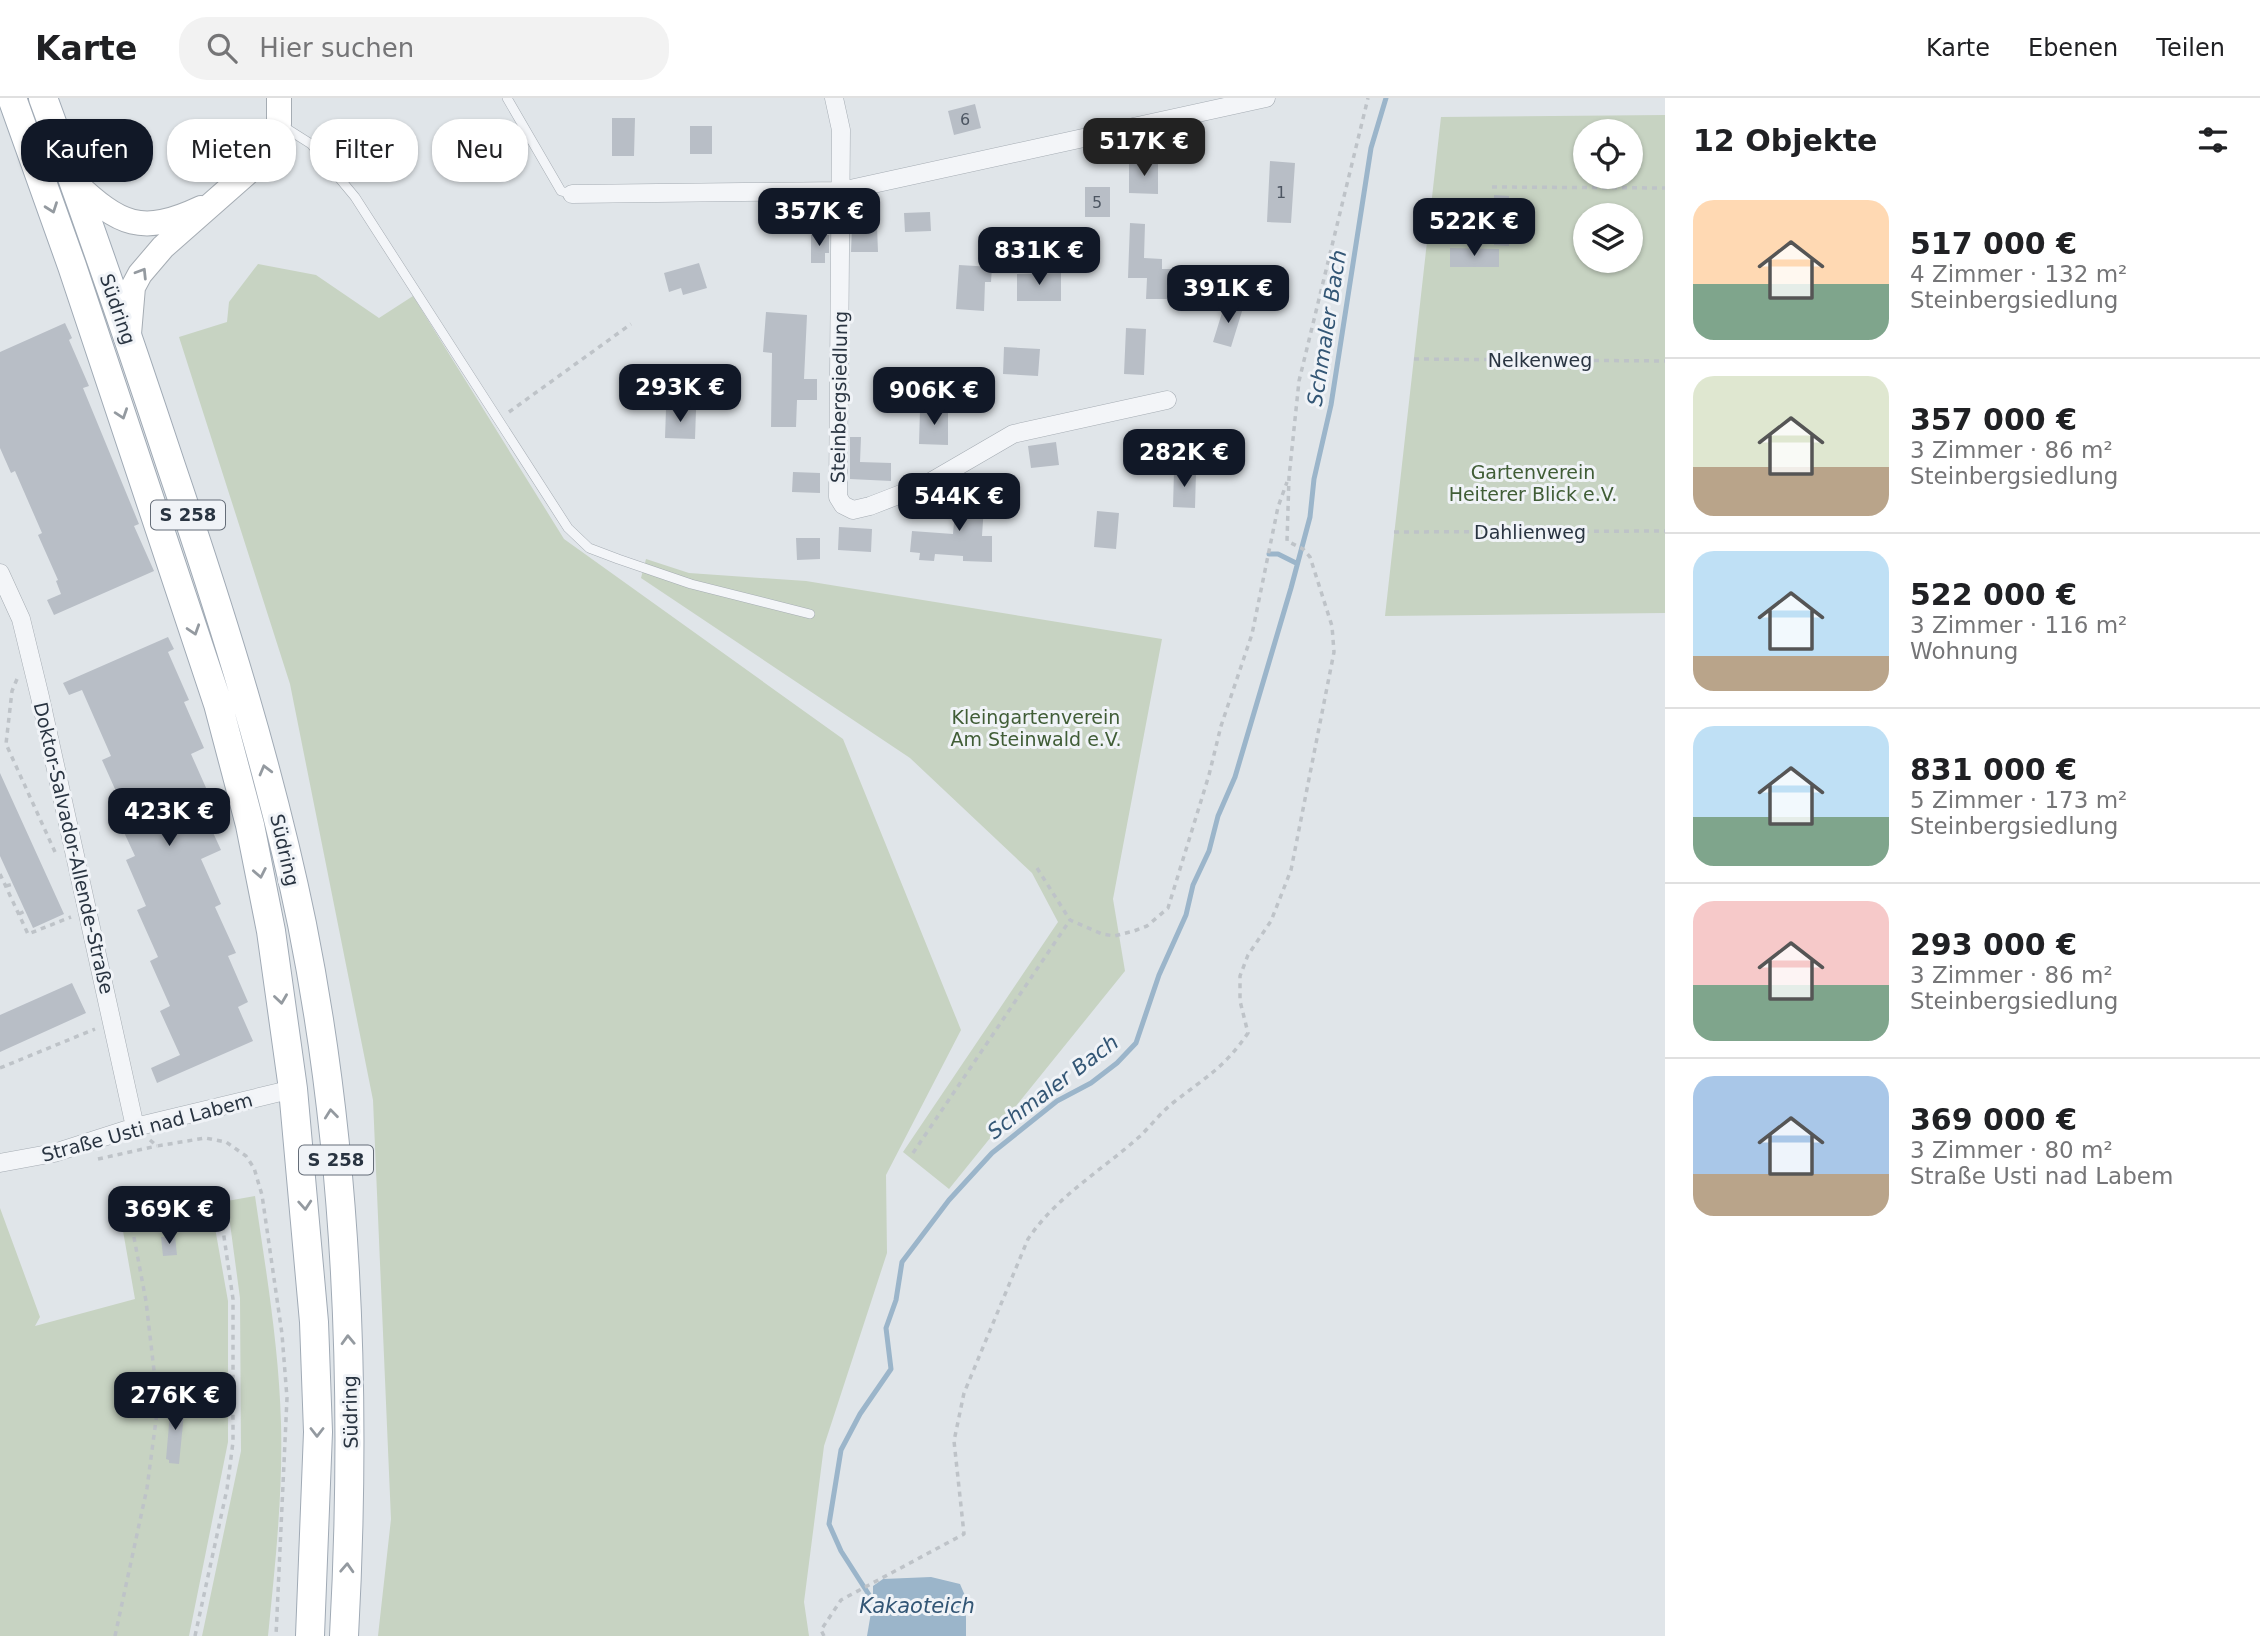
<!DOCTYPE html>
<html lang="de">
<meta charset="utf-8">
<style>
:root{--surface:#fff;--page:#f2f2f2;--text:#202124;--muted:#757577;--line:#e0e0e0;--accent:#111827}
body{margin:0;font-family:"DejaVu Sans",sans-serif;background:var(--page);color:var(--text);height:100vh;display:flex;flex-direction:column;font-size:26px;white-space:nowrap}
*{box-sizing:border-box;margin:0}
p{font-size:23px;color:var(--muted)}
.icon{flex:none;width:38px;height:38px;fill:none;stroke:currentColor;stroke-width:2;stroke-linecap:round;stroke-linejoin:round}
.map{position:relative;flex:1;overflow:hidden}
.details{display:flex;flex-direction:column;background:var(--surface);width:595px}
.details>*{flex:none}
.guide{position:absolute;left:21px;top:21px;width:665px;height:63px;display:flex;gap:14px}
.buttons{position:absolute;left:1573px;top:21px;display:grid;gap:14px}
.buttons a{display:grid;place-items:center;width:70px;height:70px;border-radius:50%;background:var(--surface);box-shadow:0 2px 5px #0004;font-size:35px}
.price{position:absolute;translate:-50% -60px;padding:0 16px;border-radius:14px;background:var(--accent);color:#fff;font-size:23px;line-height:46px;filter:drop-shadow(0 2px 4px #0008)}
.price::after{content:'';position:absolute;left:50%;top:42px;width:21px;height:16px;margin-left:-10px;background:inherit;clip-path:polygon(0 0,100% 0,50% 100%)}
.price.current{background:#222;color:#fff}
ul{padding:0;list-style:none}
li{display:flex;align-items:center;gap:21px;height:175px;padding:0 28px}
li+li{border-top:2px solid var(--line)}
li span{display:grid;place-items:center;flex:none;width:196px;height:140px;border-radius:21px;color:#555}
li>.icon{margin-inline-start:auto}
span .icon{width:84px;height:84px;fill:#fffc;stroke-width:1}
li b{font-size:30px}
h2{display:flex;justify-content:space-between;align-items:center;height:84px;padding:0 28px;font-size:30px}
.tag{padding:0 24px;border-radius:28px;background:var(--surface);box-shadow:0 2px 5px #0004;font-size:24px;line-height:63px}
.tag.current{background:var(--accent);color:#fff}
header{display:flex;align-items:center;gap:42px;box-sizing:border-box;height:98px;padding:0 35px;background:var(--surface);border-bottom:2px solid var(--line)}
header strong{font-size:33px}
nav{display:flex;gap:38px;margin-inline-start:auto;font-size:24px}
.search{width:490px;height:63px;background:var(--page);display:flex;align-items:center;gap:18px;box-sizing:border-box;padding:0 24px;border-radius:28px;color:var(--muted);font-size:26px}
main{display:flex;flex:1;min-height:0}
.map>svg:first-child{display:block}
.green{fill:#c7d3c2;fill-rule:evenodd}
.water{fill:#9bb5ca}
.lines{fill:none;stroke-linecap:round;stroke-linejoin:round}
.stream{stroke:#9bb5ca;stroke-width:5}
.building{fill:#b8bec6}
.service-casing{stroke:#a5acb3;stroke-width:10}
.minor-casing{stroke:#a5acb3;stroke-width:19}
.secondary-casing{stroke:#a5acb3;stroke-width:26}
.primary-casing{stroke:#a0aab5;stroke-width:30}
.path{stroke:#bec3c8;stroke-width:3.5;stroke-dasharray:5 5;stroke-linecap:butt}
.service{stroke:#f3f5f8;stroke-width:9}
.minor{stroke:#f3f5f8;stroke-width:18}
.secondary{stroke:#fff;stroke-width:24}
.primary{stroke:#fff;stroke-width:28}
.oneway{stroke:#949aa0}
.labels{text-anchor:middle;stroke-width:6;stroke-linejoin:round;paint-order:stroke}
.number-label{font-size:16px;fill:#4d5662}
.shield{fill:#f0f3f7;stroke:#656d78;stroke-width:2}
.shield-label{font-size:18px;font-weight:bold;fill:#293441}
.street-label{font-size:19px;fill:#293441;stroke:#f0f3f7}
.park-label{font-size:19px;fill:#405d36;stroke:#f0f3f7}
.water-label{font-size:21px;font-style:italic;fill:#335675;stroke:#f0f3f7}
</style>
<header>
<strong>Karte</strong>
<div class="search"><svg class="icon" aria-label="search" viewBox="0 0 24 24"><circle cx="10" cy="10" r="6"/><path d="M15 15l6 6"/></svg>Hier suchen</div>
<nav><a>Karte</a><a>Ebenen</a><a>Teilen</a></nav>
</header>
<main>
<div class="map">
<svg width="1665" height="1538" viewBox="0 0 1665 1538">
<rect width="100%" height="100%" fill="#e0e5e9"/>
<!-- green -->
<path class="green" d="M1665 17V515L1385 518 1441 19ZM1586 33H1631V79H1586ZM1586 117H1631V163H1586Z
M258 166 316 177 379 220 413 198 564 441 843 641 961 932 886 1077 887 1155 824 1348 804 1504 809 1538H378L391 1421 373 1002 290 586 179 239 227 224 229 204Z
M646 461 689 475 806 483 1162 541 1113 801 1125 873 949 1091 903 1054 1058 824 1032 775 910 660 641 480Z
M255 1098C266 1173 279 1249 281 1325 283 1396 275 1468 268 1538H202L241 1353 240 1200 227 1103Z
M0 1110 40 1219 35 1228 135 1201 123 1133 212 1113 228 1203V1344L189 1538H0Z"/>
<!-- water -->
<path class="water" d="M931 1479 960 1486 966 1500V1538H867L873 1503V1488L883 1481Z"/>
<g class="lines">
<!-- stream -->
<path class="stream" d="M1269 456H1278L1296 465
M873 1503 841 1453 829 1426 841 1352 860 1316 891 1271 886 1230 896 1202 902 1164 949 1102 992 1055 1057 1003 1091 985 1117 965 1136 945 1159 877 1186 817 1193 787 1209 753 1218 718 1235 679 1291 490 1310 419 1314 381 1331 307 1371 50 1386 0"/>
</g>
<!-- building -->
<path class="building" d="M975 6 981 30 954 37 948 13Z
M612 20H635L634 58H612Z
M690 28H712V56H690Z
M1270 63 1295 65 1291 125 1267 124Z
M1129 65H1158V96L1129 95Z
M1085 89H1110V119H1085Z
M1494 97 1509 98V148L1494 147Z
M930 114 931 133 905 134 904 115Z
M1130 125 1145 126 1144 160 1162 161V171H1172V187H1167V201H1146L1147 180H1128Z
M877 128 878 154H851L852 129Z
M811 137H829V155H825V165H811Z
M1450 150 1499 151V169H1450Z
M699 165 707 190 683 197 681 190 669 194 664 175Z
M959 167 992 169 991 184H985L984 213 956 211Z
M1061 175V203H1017V176Z
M1225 205 1243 210 1231 249 1213 244Z
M766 214 807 217 804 281H817V302H797L796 329H771L772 255 763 254Z
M65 225 72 240 69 242 89 288 83 290 139 426 134 428 154 473 54 517 47 502 61 496 56 483 58 482 38 437 42 435 15 373 11 375 0 350V254Z
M1126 230 1146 231 1144 277 1124 276Z
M1004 249 1040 251 1038 278 1003 276Z
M666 311 696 312 695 341 665 340Z
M920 311 948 312V347L919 346Z
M850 339H861L860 364 891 365V383L850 381Z
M1056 344 1059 367 1031 370 1028 348Z
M1174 373 1196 374 1195 410 1173 409Z
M793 374 820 375V395L792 394Z
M957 390 985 393 982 438H992V464L963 463V458L935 456 934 463 919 462 920 455 910 454 912 433 953 436Z
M1097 413 1119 415 1116 451 1094 449Z
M839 429 872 431 871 454 838 452Z
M796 440H820V461L797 462Z
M168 539 174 551 168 554 189 602 184 604 204 650 191 656 211 701 200 706 221 752 201 761 221 806 215 809 236 855 228 858 248 904 238 909 253 943 157 985 151 970 180 957 160 913 170 908 150 863 158 859 137 812 146 808 126 762 135 758 114 713 123 709 102 662 111 658 82 592 69 597 63 585Z
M0 675 64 816 33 830 0 758Z
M72 885 86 915 0 954V917Z
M175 1138 177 1157 163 1158 161 1139Z
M171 1304 185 1305 179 1366 169 1365V1362L166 1361Z"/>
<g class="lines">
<defs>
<path id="service" d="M507 0 561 93 572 96
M281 27 311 46 355 99 568 430 589 450 618 461 691 486 810 516"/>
<path id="minor" d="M834 0 841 32 838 399 843 407 853 412 870 408 927 386 1013 336 1167 302
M572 96 841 93 1266 0
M0 475 21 521 40 599 135 1029
M0 1065 54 1055 135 1029 293 991"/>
<path id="secondary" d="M74 84C120 127 141 138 201 110
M129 236 133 189 140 176 163 149 247 75 264 54 279 26V0"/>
<path id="primary" d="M12 0 72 168 218 606 250 727 271 833 293 991 314 1224 318 1334 310 1538
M43 0C88 122 130 244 171 368 222 518 270 670 302 826 349 1060 357 1300 344 1538"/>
</defs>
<!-- service casing -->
<use href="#service" class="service-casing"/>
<!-- minor casing -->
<use href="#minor" class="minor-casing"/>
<!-- secondary casing -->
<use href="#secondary" class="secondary-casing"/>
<!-- primary casing -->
<use href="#primary" class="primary-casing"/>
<!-- path -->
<path class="path" d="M1492 89 1665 90
M1414 261 1665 263
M509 314 631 226
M1394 434 1665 433
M17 581 12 593 6 646 55 754
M1037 770 1070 822 1102 836 1114 838 1134 833 1147 828 1168 810 1209 677 1221 628 1252 536 1278 409 1287 384
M0 776 28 836 71 819
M6 788 13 786
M19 816 25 813
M0 970 95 931
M150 1042 157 1048 205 1040 226 1044 246 1058 254 1070 262 1097 282 1236 287 1300 276 1538
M913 1055 1070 822
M98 1061 157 1048
M115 1538 147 1390 158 1307 146 1203 129 1113
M195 1538 227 1391 233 1344V1201L219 1104 199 1099
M824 1538 821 1532 841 1502 964 1436 954 1343 964 1295 1028 1141C1057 1098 1101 1073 1139 1039 1151 1028 1161 1014 1174 1004 1206 979 1224 970 1248 935L1240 903V878L1248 857 1271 823 1291 772 1334 554 1332 528 1310 459 1303 451 1287 443 1289 379 1299 283 1368 0"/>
<!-- service -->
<use href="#service" class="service"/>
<!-- minor -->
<use href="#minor" class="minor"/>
<!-- secondary -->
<use href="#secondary" class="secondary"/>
<!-- primary -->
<use href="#primary" class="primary"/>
</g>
<!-- one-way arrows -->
<defs><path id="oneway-chevron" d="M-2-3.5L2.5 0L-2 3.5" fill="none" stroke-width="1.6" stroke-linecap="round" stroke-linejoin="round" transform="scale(1.75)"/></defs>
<g class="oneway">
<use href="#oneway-chevron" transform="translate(52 110) rotate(70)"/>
<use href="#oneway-chevron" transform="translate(142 175) rotate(-58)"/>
<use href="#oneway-chevron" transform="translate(122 316) rotate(71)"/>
<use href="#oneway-chevron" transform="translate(194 532) rotate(72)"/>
<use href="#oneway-chevron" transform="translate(265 672) rotate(-105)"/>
<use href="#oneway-chevron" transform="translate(260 775) rotate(79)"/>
<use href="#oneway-chevron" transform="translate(281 901) rotate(82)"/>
<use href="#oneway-chevron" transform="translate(331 1016) rotate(-96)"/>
<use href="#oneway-chevron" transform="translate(305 1107) rotate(86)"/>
<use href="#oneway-chevron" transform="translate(348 1242) rotate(-92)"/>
<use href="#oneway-chevron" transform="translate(317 1334) rotate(90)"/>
<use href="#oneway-chevron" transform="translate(347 1470) rotate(-87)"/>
</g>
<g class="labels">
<!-- number labels -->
<g class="number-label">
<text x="965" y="27">6</text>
<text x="1281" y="100">1</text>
<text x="1097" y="110">5</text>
</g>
<!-- shield labels -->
<g class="shield">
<rect x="151" y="402.5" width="74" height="29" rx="5"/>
<rect x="299" y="1047.5" width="74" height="29" rx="5"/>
</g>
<g class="shield-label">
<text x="188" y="423">S 258</text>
<text x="336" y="1068">S 258</text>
</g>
<!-- street labels -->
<g class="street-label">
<text transform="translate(118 211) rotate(71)" y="7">Südring</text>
<text x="1540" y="269">Nelkenweg</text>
<text transform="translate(839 299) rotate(-89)" y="7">Steinbergsiedlung</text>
<text x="1530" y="441">Dahlienweg</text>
<text transform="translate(74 750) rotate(77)" y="7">Doktor-Salvador-Allende-Straße</text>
<text transform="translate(285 752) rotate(77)" y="7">Südring</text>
<text transform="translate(147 1029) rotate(-15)" y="7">Straße Usti nad Labem</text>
<text transform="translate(350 1314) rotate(-91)" y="7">Südring</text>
</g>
<!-- park labels -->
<g class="park-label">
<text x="1533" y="381">Gartenverein<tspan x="1533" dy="22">Heiterer Blick e.V.</tspan></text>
<text x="1036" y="626">Kleingartenverein<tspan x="1036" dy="22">Am Steinwald e.V.</tspan></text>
</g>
<!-- water labels -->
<g class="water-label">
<text transform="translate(1327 230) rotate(-81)" y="7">Schmaler Bach</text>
<text transform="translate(1053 989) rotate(-37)" y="7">Schmaler Bach</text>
<text x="917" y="1515">Kakaoteich</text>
</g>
</g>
</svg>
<div class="buttons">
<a><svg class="icon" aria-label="locate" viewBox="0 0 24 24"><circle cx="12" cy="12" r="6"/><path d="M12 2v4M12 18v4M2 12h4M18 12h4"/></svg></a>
<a><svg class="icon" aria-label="layers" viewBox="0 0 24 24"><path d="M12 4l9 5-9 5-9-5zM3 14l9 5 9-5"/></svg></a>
</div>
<b class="price current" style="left:1144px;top:80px">517K €</b>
<b class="price" style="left:819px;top:150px">357K €</b>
<b class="price" style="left:1474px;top:160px">522K €</b>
<b class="price" style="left:1039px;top:189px">831K €</b>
<b class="price" style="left:1228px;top:227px">391K €</b>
<b class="price" style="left:680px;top:326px">293K €</b>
<b class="price" style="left:934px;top:329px">906K €</b>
<b class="price" style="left:1184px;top:391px">282K €</b>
<b class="price" style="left:959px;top:435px">544K €</b>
<b class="price" style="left:169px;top:750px">423K €</b>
<b class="price" style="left:169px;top:1148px">369K €</b>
<b class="price" style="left:175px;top:1334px">276K €</b>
<div class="guide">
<a class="tag current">Kaufen</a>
<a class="tag">Mieten</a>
<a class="tag">Filter</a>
<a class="tag">Neu</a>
</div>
</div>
<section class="details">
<h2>12 Objekte<svg class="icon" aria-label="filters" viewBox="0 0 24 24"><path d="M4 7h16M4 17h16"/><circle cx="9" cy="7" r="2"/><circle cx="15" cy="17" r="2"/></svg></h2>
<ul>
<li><span style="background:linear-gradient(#ffd9b3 60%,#7fa58c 0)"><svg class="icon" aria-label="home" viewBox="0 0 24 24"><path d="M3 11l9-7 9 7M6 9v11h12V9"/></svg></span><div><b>517 000 €</b><p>4 Zimmer · 132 m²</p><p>Steinbergsiedlung</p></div></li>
<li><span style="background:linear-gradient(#dfe7d0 65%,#b9a48a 0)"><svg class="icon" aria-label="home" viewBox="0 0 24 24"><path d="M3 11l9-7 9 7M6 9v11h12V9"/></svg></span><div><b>357 000 €</b><p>3 Zimmer · 86 m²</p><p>Steinbergsiedlung</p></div></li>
<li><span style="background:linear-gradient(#bfe0f5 75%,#b9a48a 0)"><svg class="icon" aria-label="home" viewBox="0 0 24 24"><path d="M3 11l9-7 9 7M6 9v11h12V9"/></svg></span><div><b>522 000 €</b><p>3 Zimmer · 116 m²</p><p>Wohnung</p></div></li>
<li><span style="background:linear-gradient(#bfe0f5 65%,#7fa58c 0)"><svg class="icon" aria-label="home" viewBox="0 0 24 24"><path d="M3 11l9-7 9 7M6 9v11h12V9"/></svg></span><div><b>831 000 €</b><p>5 Zimmer · 173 m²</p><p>Steinbergsiedlung</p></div></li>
<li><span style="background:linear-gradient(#f6c9c9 60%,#7fa58c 0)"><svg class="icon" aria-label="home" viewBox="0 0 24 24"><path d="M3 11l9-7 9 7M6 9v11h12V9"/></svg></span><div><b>293 000 €</b><p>3 Zimmer · 86 m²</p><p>Steinbergsiedlung</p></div></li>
<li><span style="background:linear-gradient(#a9c7e8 70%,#b9a48a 0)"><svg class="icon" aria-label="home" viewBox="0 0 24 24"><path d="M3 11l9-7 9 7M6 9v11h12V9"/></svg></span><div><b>369 000 €</b><p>3 Zimmer · 80 m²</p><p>Straße Usti nad Labem</p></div></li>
</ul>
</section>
</main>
